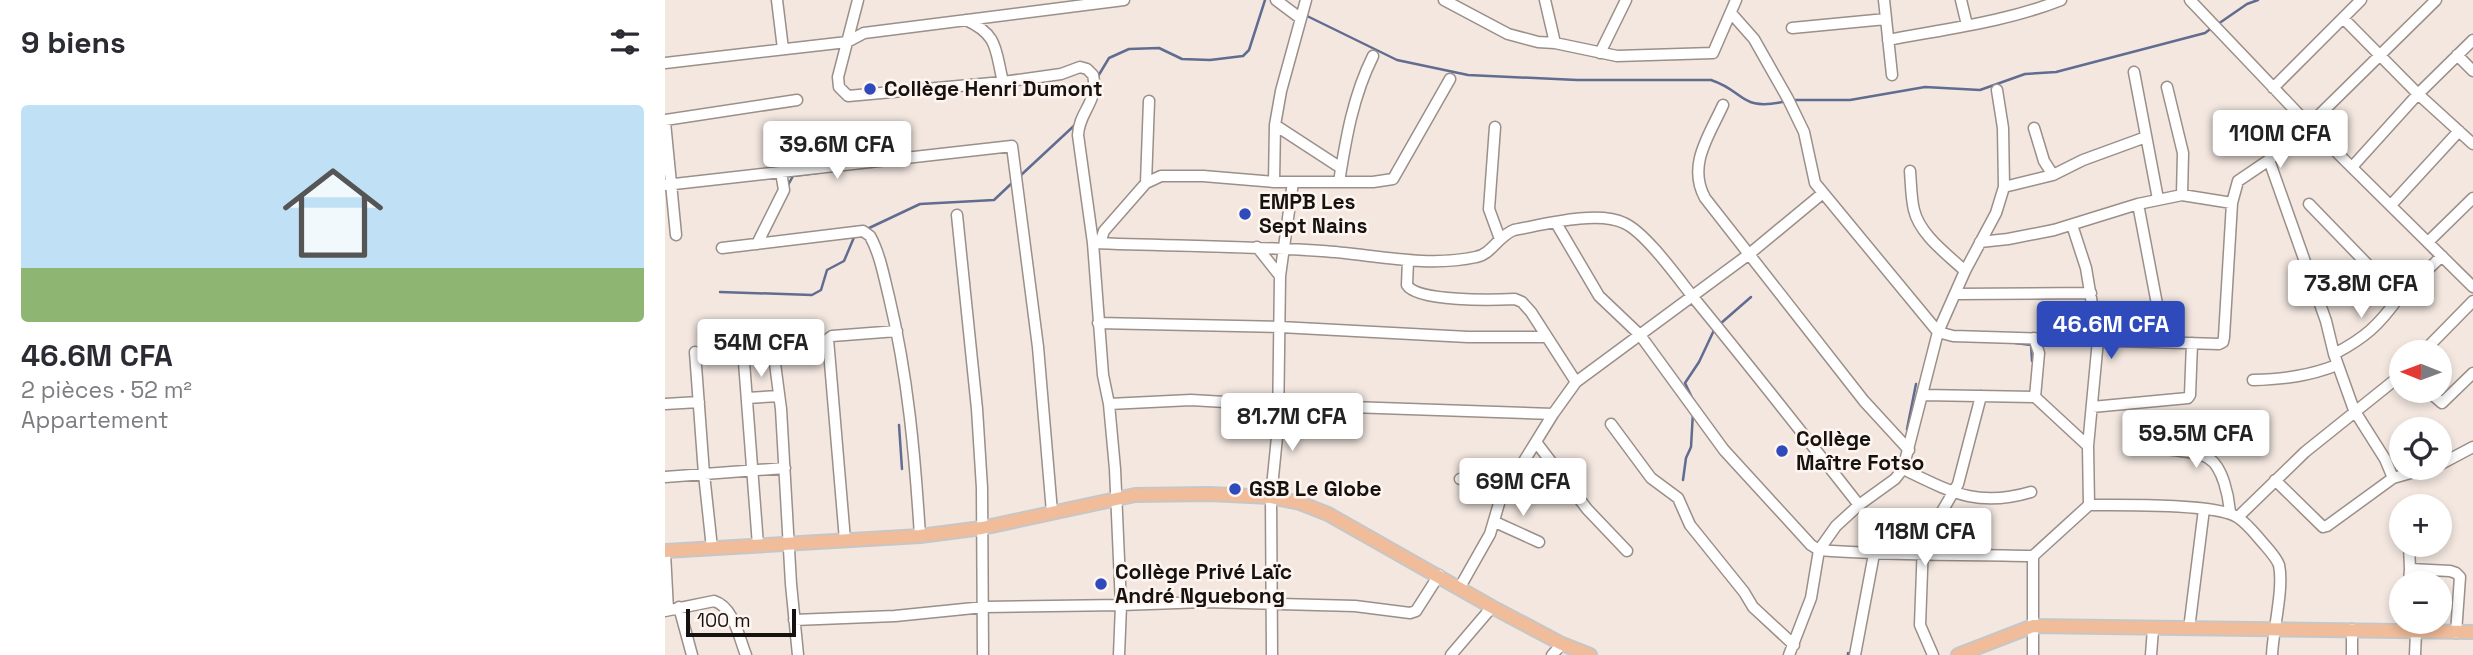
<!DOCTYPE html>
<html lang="fr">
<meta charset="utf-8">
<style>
:root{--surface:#fff;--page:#f7f7f7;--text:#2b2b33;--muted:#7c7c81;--accent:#2e4abb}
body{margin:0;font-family:"Space Grotesk",sans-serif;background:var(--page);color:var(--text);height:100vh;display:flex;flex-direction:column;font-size:26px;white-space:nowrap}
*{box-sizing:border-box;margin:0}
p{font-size:23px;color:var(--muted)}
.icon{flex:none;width:38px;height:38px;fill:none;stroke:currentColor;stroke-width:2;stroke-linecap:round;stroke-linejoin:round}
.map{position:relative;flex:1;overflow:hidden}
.sheet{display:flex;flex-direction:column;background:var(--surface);width:665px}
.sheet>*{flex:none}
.needle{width:46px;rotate:271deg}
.controls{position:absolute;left:1724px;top:340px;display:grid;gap:14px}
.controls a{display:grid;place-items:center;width:63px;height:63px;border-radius:50%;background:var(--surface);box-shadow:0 4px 10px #0003;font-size:35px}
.scale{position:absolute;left:21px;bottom:18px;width:110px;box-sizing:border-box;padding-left:7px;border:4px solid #161210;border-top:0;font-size:19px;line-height:24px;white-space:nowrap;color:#161210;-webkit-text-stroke:5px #fff5f0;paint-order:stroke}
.price{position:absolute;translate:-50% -60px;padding:0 16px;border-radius:7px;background:#fff;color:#222;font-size:23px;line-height:46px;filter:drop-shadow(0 2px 4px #0008)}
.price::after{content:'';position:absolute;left:50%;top:42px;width:21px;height:16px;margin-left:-10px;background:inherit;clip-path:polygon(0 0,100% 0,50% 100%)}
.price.current{background:var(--accent);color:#fff}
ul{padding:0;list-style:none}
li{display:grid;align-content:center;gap:14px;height:371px;padding:0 21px}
li span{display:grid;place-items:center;height:217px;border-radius:7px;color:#555}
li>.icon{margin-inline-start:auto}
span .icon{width:126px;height:126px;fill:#fffc;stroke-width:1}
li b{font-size:30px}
h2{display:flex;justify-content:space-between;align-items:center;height:84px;padding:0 21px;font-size:30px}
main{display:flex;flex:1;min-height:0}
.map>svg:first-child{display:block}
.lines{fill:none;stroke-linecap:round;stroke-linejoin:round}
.stream{stroke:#606c90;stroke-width:2.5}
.minor-casing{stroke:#9a8f89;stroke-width:13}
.major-casing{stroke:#c7c6c6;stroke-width:16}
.minor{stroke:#fff;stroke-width:10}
.major{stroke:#f1bc9a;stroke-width:12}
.poi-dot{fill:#2e4abb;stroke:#fff5f0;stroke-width:2.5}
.labels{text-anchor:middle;stroke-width:5;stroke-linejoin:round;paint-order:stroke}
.poi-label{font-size:21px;font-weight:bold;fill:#161210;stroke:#fff5f0;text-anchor:start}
</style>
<main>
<section class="sheet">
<h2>9 biens<svg class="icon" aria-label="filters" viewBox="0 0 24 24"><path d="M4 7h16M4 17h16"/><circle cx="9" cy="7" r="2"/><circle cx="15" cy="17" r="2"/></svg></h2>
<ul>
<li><span style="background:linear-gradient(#bfe0f5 75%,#8fb573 0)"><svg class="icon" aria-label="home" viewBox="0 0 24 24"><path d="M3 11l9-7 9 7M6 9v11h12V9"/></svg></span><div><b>46.6M CFA</b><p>2 pièces · 52 m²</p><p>Appartement</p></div></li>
</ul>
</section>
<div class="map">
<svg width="1808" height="655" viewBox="0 0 1808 655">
<rect width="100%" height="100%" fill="#f3e7e0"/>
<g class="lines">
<!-- stream -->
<path class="stream" d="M640 15 732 60 803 75 912 80H1046C1082 92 1074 112 1122 101
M1553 24 1582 4 1593 0
M432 78 444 58 464 49 494 48 517 59 545 60 578 56 584 50 600 0
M1128 100H1185L1260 87 1315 90 1360 74 1391 72 1540 33 1548 27
M355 176 412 123
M122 187 128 176 152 173
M202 229 255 204 329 200 347 183
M1746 232 1771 258
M55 292 147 295 156 290 162 270 179 261 190 235
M1055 324 1086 297
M1350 343 1366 345 1367 361
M1029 402 1020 383 1034 362 1050 328
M234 425 237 469
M1242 429 1251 384
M1018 480 1021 458 1026 447 1028 412
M1183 655V653"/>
<defs>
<path id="minor" d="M112 0 118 49
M193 0 173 77 174 87 183 96 338 82 396 74 415 67 422 69 428 75C434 102 414 111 413 135L428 243 438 375 444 404 450 469 456 605 454 655
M611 0 635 18
M779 0 843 34 873 42 890 43 952 56 1048 53 1071 0
M880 0 890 43
M1219 0 1227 75
M1296 0 1302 25
M1525 0 1644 125 1808 287
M1066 13 1089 39 1123 99 1139 132 1150 183 1273 332 1288 336 1554 344 1558 342 1559 337 1567 203 1573 181 1604 160 1644 125 1771 0
M1678 18 1753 94 1808 144
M301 20C334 35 330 50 338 82
M1127 28 1221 19
M1223 40C1280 29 1341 22 1396 0
M935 53 961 0
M1792 55 1808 71
M0 63 182 42 199 33 459 0
M1469 72 1493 199
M1502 87 1518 153 1517 195
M1608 88 1696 0
M1058 105C1044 136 1022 165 1040 198L1199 401 1244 450
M0 120 132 100
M0 122 11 235
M610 125 676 168
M830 127 824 209 835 239
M1369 128 1379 161 1388 175
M1604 160 1661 321 1669 354 1689 410 1720 459 1728 478
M1687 167 1753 94 1808 40
M1245 171C1246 183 1246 198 1249 210 1255 235 1282 254 1300 271
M609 182 610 125 616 91 641 0
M674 182C681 138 688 96 708 56
M481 183 484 101
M0 185 347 146 373 347 387 512
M1339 187 1388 175 1418 160 1481 137
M1473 204 1499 341
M1644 204 1734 297 1777 256
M1726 205 1794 131
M292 215 312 409 317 488 318 655
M891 223 934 296 975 335 1059 450 1146 545 1154 550C1225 556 1297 554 1368 556
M1407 225 1421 268 1433 340 1423 446 1424 505
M1315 242 1343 239 1389 230 1473 204 1517 195 1567 203
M1763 242 1808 198
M428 243C504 246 581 246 657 251 707 254 760 268 811 257 827 254 833 236 849 230 877 225 932 210 959 223 980 232 1013 278 1028 297 1084 365 1139 435 1194 505
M435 243 439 231 481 183 496 176H538L609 182H708L728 179 785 79
M92 244 119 190 116 172
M592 247 615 276
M57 248 198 231 205 236C215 254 219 277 224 297 243 376 250 456 255 536
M743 260 742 285C752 302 829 300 850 299L857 302 866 312 911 382
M1290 294 1426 293
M433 323 615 327 803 337H882
M1369 338 1374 353 1370 397
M30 352 39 474 47 548
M1758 352 1808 301
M1669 354C1700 338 1714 325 1734 297
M109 356 116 409 126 584 133 655
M79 362 93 545
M1588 380C1619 379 1644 376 1672 365
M1762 390 1777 403 1808 373
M1258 395 1370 397 1423 446
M82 398 114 396
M0 404 34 402
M444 404 526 400 613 405 642 402 685 407 888 414
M1427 407 1523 398 1525 395 1527 343
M946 424 986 478 1013 498 1025 525 1079 592 1088 607 1129 645
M871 442 922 509 962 551
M1483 447C1498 450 1530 450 1543 458 1558 466 1564 498 1565 513
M1774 465 1808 447
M1238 469C1286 492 1312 508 1366 492
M0 477 120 468
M795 479H848
M1610 480 1658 527 1662 526 1728 478 1767 467
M1573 517 1640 452 1736 375
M830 522 874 542
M180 540 163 339 167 336 232 331
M1744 545 1745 569 1785 571 1791 573 1795 577 1791 633
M0 553 3 610
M1744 583 1745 569
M795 587 825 534 835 500 888 414 911 382 1083 255 1158 193
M14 607 27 655
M0 611 49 601C69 607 74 638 81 655
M129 620 230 616 319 607 456 605 540 602 690 606 745 613 751 611 774 575
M1524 629 1539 509
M1687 629V655
M607 655 606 497 613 427 615 276 628 182
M786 655 827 607
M887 655 897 644
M1124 655 1146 598 1154 550 1171 526 1194 505 1230 479 1238 469 1273 332 1300 271 1331 213 1339 187 1338 128 1332 90
M1190 655 1209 554
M1268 655 1255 625 1258 544 1293 484 1316 396
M1368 655V556L1424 505C1453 505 1551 503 1572 517 1582 523 1590 534 1598 543 1604 550 1611 557 1614 565 1619 588 1608 630 1607 655
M1486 655 1488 629
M1750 655 1751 632"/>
<path id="major" d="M0 551 255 536 317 528 470 495 544 494 606 497 635 503 663 514 827 607 897 644 925 655
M1293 655 1368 626 1808 632"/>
</defs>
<!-- minor casing -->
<use href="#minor" class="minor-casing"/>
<!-- major casing -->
<use href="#major" class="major-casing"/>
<!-- minor -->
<use href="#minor" class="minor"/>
<!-- major -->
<use href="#major" class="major"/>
</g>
<!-- markers -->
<g class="poi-dot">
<circle cx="205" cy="89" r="7"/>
<circle cx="580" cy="214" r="7"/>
<circle cx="1117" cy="451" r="7"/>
<circle cx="570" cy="489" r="7"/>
<circle cx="436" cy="584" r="7"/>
</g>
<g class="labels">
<!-- poi labels -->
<g class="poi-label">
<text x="219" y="96">Collège Henri Dumont</text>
<text x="594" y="209">EMPB Les<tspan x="594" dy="24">Sept Nains</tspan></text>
<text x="1131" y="446">Collège<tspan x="1131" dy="24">Maître Fotso</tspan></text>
<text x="584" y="496">GSB Le Globe</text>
<text x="450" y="579">Collège Privé Laïc<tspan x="450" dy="24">André Nguebong</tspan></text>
</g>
</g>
</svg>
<div class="controls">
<a><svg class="needle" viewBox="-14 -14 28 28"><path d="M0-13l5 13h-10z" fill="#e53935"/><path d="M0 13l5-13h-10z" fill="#7c7c81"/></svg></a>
<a><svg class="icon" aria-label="locate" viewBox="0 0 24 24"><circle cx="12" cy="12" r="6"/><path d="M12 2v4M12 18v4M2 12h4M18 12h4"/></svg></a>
<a>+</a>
<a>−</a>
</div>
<div class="scale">100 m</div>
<b class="price" style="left:1615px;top:170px">110M CFA</b>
<b class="price" style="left:172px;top:181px">39.6M CFA</b>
<b class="price" style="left:1696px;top:320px">73.8M CFA</b>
<b class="price current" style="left:1446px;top:361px">46.6M CFA</b>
<b class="price" style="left:96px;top:379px">54M CFA</b>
<b class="price" style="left:627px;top:453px">81.7M CFA</b>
<b class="price" style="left:1531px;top:470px">59.5M CFA</b>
<b class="price" style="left:858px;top:518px">69M CFA</b>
<b class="price" style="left:1260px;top:568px">118M CFA</b>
</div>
</main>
